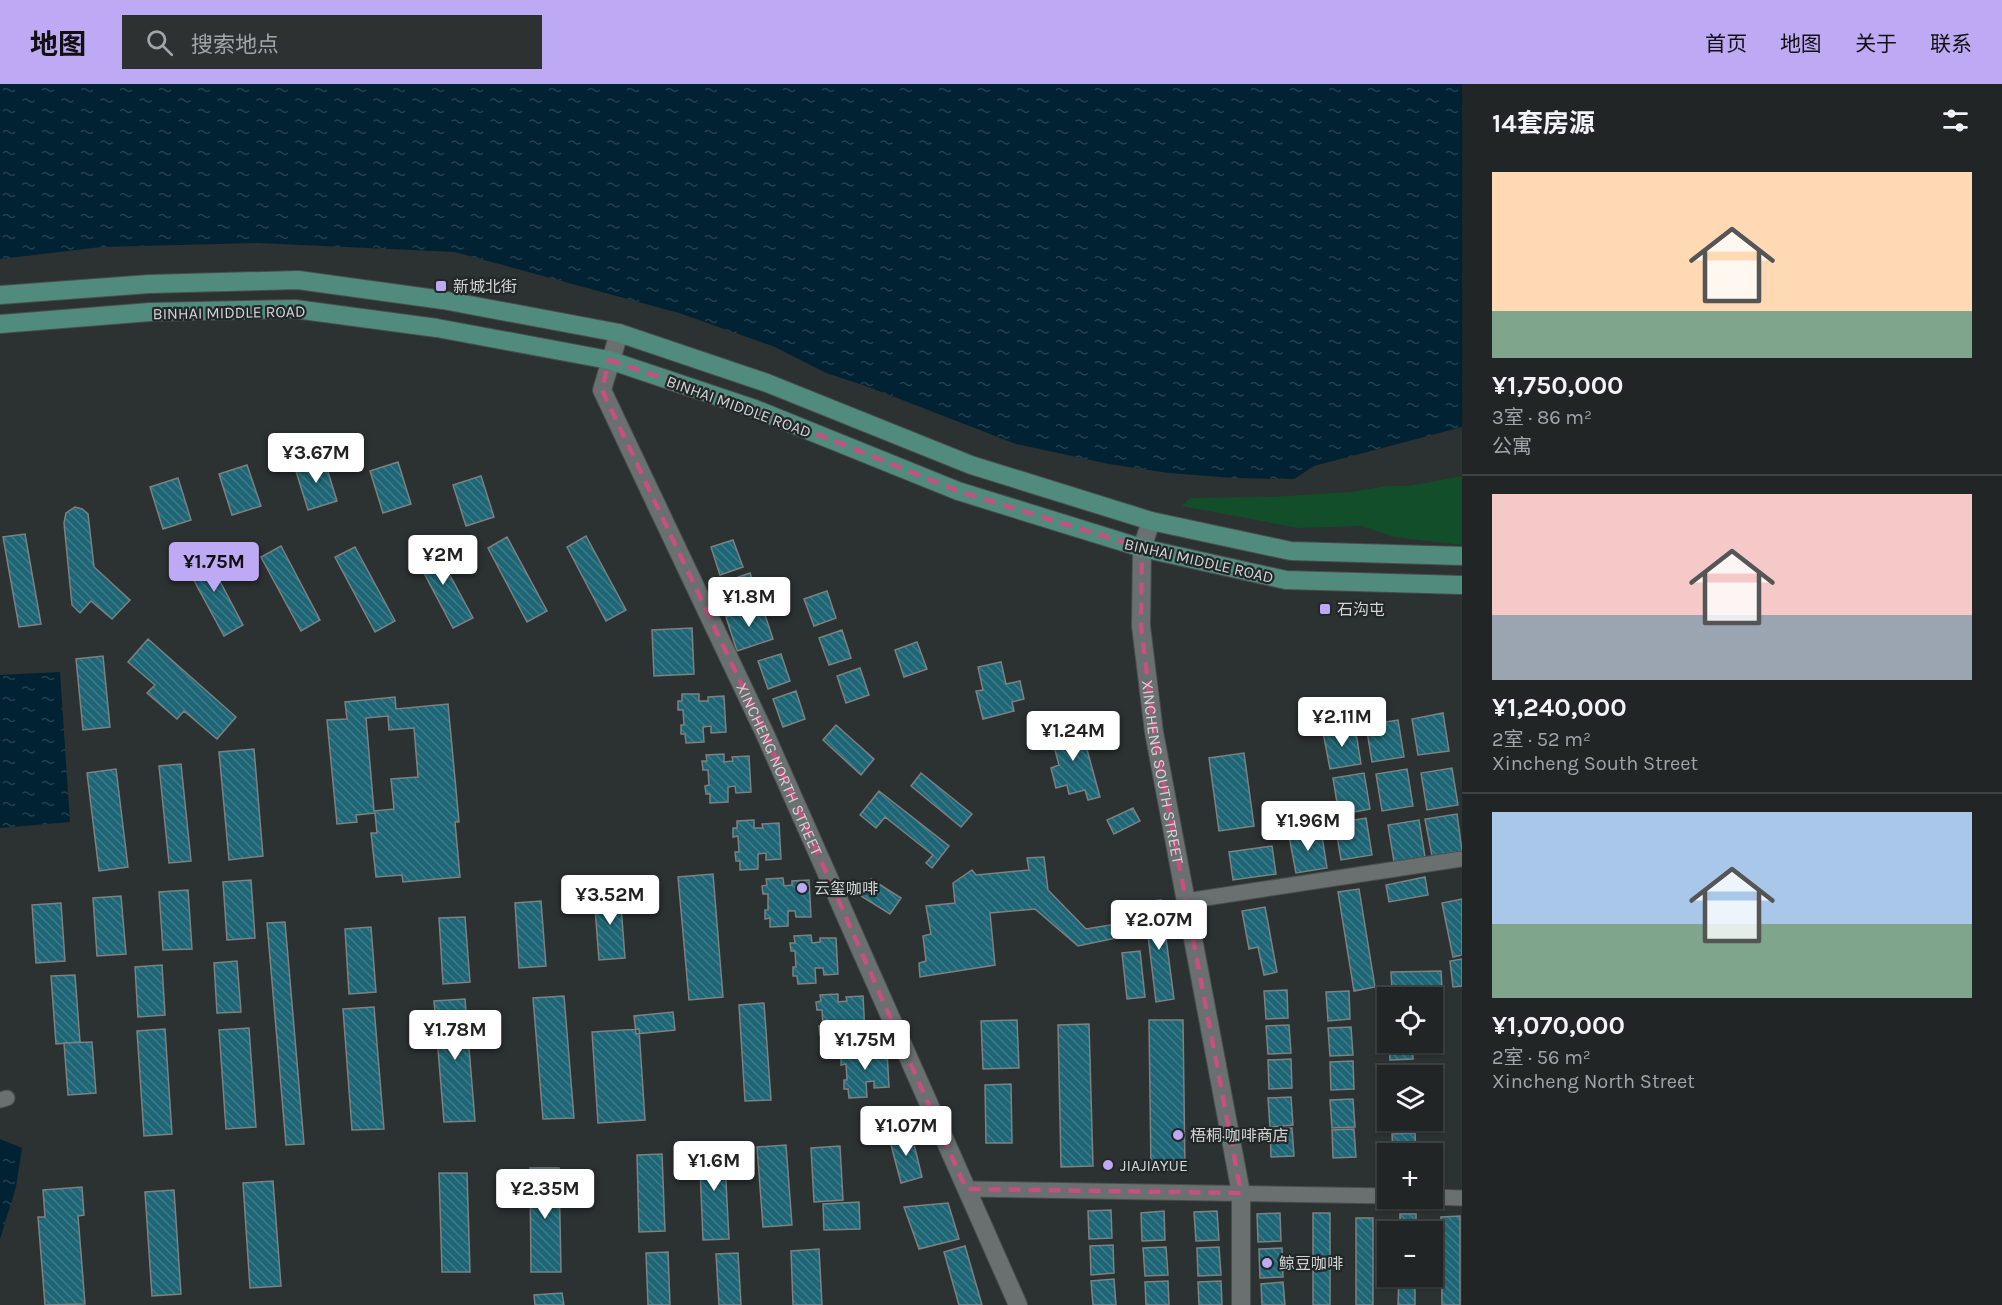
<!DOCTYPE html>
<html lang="zh">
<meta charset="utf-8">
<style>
:root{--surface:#212525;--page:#2d3132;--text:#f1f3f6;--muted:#a2a5a7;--line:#3e4242;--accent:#bea9f5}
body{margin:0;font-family:Karla,"Noto Sans SC",sans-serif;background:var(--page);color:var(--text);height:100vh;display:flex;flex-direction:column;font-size:22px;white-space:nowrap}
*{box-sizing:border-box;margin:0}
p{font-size:20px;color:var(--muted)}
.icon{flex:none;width:33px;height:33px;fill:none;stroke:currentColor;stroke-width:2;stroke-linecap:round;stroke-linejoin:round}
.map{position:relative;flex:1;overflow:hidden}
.sheet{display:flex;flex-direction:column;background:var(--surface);width:540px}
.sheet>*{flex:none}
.buttons{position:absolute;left:1377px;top:903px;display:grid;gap:12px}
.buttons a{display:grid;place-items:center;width:66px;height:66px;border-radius:0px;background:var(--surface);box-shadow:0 2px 4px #0004,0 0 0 2px var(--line);font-size:30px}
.price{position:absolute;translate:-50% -51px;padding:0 14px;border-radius:6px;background:#fff;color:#222;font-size:20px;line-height:39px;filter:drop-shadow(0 2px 3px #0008)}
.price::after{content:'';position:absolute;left:50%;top:36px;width:18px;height:14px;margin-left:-9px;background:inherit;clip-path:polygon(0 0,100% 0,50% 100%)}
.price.active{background:var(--accent);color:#111}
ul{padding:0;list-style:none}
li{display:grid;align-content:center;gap:12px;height:318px;padding:0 30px}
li+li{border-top:2px solid var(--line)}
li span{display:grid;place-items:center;height:186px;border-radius:0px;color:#555}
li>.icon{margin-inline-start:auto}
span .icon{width:108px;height:108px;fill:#fffc;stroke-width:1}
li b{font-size:26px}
h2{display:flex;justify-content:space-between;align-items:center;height:72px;padding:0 30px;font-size:26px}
header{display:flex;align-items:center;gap:36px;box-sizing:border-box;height:84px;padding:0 30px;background:var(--accent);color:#111}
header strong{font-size:28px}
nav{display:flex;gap:33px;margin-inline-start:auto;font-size:21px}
.search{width:420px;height:54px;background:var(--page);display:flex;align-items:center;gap:15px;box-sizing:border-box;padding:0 21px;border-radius:0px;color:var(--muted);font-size:22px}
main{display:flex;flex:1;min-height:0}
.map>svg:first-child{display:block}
.green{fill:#134e2a}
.water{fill:url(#water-ripples)}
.building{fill:url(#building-back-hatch);stroke:#7c8182;stroke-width:1.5;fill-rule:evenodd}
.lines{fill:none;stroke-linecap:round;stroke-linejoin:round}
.street-casing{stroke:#494d4d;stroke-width:17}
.secondary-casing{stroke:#494d4d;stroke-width:20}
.primary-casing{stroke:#494d4d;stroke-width:20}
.street{stroke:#6a6f6f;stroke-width:15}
.secondary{stroke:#6a6f6f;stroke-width:18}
.primary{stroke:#518b7d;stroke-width:18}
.marked{fill:none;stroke:#c6507f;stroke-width:4.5;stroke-dasharray:12 8;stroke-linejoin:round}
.poi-dot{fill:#bea9f5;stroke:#222727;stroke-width:2}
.labels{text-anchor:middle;stroke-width:4.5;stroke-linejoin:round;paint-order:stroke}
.poi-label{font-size:16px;fill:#d1d4d4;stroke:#222727;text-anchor:start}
.street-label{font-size:16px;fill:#d1d4d4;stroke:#222727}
</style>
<header>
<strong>地图</strong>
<div class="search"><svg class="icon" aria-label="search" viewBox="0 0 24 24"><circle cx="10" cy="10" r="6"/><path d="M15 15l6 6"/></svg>搜索地点</div>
<nav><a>首页</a><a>地图</a><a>关于</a><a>联系</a></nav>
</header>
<main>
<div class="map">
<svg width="1462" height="1221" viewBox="0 0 1462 1221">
<defs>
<pattern id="water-ripples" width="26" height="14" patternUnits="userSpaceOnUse" patternTransform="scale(1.5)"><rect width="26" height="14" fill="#012232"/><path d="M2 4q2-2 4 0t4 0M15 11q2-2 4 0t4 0" fill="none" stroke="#25414f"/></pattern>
<pattern id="building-back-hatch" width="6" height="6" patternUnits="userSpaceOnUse" patternTransform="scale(1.5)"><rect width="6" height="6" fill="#1e6675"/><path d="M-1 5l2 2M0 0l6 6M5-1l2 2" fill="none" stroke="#3e7b88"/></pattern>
</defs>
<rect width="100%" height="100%" fill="#2c3131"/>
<!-- green -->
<path class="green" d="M1462 392V461L1394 453 1361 442 1298 444 1182 422 1190 414 1270 413 1352 408 1387 402H1409Z"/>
<!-- water -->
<path class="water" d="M0 0H1462V343L1314 382 1294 395 1234 394 1169 389 1109 380 1016 360 866 302 826 289 775 263 679 229 455 168 258 159 101 163 0 175Z
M60 588 70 738 0 744V591Z
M0 1055 22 1064 16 1103 0 1155Z"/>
<!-- building -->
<path class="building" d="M324 375 337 417 308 426 295 384Z
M398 378 411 420 383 429 370 387Z
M247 381 261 422 232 431 219 390Z
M481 392 494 433 466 442 453 401Z
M178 394 191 436 163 445 150 403Z
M75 423 82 425 88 430 94 483 130 516 112 535 91 517 80 529 72 521 64 439 66 429Z
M25 450 41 540 19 543 3 453Z
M586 452 626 526 606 537 567 463Z
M507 453 547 527 527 538 488 464Z
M733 456 743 483 720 491 711 463Z
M433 460 473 534 453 544 414 470Z
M281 462 320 536 301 547 261 473Z
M355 463 395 537 375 548 335 473Z
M204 467 243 541 224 552 184 478Z
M750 489 759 516 737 524 727 497Z
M827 507 836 534 814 542 804 515Z
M762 522 773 555 737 567 726 533Z
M692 544 694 590 654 592 652 546Z
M842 546 851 574 829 581 819 554Z
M148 555 236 633 217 655 184 627 177 635 147 609 155 601 128 578Z
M917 558 927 585 904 593 895 566Z
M781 570 790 597 768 605 758 577Z
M103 572 110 643 83 646 76 575Z
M1001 578 1006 600 1020 597 1024 615 1012 618 1014 627 983 635 976 607 983 606 978 583Z
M860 584 869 611 846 619 837 592Z
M796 607 805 635 783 643 773 615Z
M682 610H699V617H708V613L724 612 726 648 711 649V642L703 643 704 658 686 659 685 650H681V641H684L683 626H678V617H682Z
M395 613 396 625 448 620 459 738H455L460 793 403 798 402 791 376 793 371 749H377L375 729 356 731 357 738 337 740 327 636 347 635 345 618ZM388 632 389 646 414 644 418 693 391 695 394 725 374 727 366 634Z
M1443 629 1449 667 1418 671 1412 635Z
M1398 636 1404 673 1372 678 1366 641Z
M1080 640 1100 713 1088 716 1085 706 1069 710 1067 701 1056 704 1051 684 1059 681 1050 648Z
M836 641 874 675 861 691 823 656Z
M1355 643 1361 680 1330 685 1323 648Z
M254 665 263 772 229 776 219 668Z
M1244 669 1254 742 1219 747 1209 674Z
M724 670V678L733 677 732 673 749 672 751 708 736 709 735 702 728 703V718L710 719V710H706L705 702 709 701 708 686H703L702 677H707L706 671Z
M181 680 191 777 169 779 159 682Z
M1452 684 1458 721 1427 726 1421 689Z
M116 685 128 783 99 787 87 689Z
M1407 685 1413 722 1382 727 1376 690Z
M921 689 972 730 961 743 911 702Z
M1364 689 1370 725 1339 731 1333 694Z
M879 707 949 762 932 784 926 779 933 771 885 733 876 744 860 731Z
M1133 724 1140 737 1114 750 1107 736Z
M1457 730 1462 767 1432 772 1425 735Z
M1366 734 1372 771 1341 776 1335 739Z
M754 736V744H763L762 740 779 739 781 775 766 776V769L758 770V785L740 786V777H736L735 768H739L738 752 733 753V744H737V737Z
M1419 736 1425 773 1394 778 1388 741Z
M1321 746 1327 784 1296 789 1289 752Z
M1272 762 1276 790 1233 796 1229 768Z
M1044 773 1048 806 1086 845 1122 839 1126 852 1078 862 1035 825 990 829 995 881 920 893 919 879 926 877 923 852 931 850 926 822 955 819 953 799 972 786 976 791 1029 786 1027 774Z
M713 790 723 913 689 916 678 793Z
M1425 793 1428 811 1389 818 1386 801Z
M783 794 784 802 792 801V797L809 796 811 833H796L795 827H788V842L770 843V834L765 835V826H768V810H763L762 802 767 801 766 795Z
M871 795 901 814 890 830 861 812Z
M251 796 255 854 227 856 223 798Z
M1359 805 1375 903 1354 907 1338 808Z
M188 806 192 865 163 866 159 808Z
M620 809 625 874 599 876 594 811Z
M121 812 126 870 97 872 93 814Z
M1462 815V871L1453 873 1442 819Z
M1161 816 1174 915 1156 918 1144 818Z
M541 817 546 882 519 884 515 819Z
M61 819 65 877 36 879 32 821Z
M1265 823 1277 888 1264 891 1258 863 1249 865 1242 827Z
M465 833 470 898 443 900 439 834Z
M285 838 304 1060 286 1061 267 839Z
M371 843 376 908 349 910 345 845Z
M811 851 812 859 820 858V854H836L838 890 824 891 823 884H815L816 899 798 900 797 892H793V883H796L795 867H791L790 859H795L794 852Z
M1140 867 1145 913 1127 915 1122 869Z
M1462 875V902L1453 903 1450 877Z
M237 877 241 928 217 929 214 879Z
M162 881 165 931 138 933 135 883Z
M1441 887 1442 905 1392 906 1391 888Z
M75 891 80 958 56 960 51 892Z
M1287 906 1288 934 1266 935 1264 907Z
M1349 907 1350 935 1328 937 1326 908Z
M838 910V918L847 917 846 913 863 912 865 948 850 949V943H842V958L824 959V950L820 951 819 942H823L822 926H817L816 918 821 917 820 911Z
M564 912 574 1034 543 1035 533 914Z
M465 915 475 1037 444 1038 434 917Z
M764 919 771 1016 745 1017 739 921Z
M374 923 384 1045 352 1046 343 925Z
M673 928 675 946 636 950 634 932Z
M1017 936 1019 984 983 985 981 937Z
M1149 936H1183L1185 1086H1151Z
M1089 940 1093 1082 1061 1083 1058 941Z
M1289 941 1291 969 1268 970 1266 942Z
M1351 943 1353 971 1330 972 1328 944Z
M249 944 256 1043 226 1045 219 946Z
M165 945 172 1050 144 1052 137 947Z
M639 945 645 1036 598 1039 592 948Z
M92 958 96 1009 68 1011 64 959Z
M1389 958H1412L1413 975 1390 976Z
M862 964V972H871V968L887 967 889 1003 874 1004V997L866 998 867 1013 849 1014 848 1005H844V996H847L846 980 841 981V972H846L845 965Z
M1291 975 1292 1004 1269 1005 1268 976Z
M1353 977 1354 1005 1331 1006 1330 978Z
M1413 981 1414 992H1391L1390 982Z
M1011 1000 1012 1059H986L985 1001Z
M1291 1013 1293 1041 1270 1043 1268 1014Z
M1353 1015 1355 1043 1332 1044 1330 1016Z
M1391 1036H1414L1415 1047 1392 1048Z
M1292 1044 1294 1072 1271 1073 1270 1045Z
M1354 1045 1356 1073 1333 1074 1332 1046Z
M911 1048 922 1093 901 1099 889 1053Z
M1415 1049 1416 1070H1393L1392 1050Z
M724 1060 729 1155 703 1156 699 1061Z
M786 1061 792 1141 763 1143 757 1063Z
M840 1062 843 1116 814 1118 811 1064Z
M662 1070 665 1147 639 1148 637 1071Z
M530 1084H559L561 1188H531Z
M439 1089H467L470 1188H442Z
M273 1097 281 1202 250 1204 243 1099Z
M82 1103 84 1131 78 1132 85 1220 45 1221 38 1133H45L43 1106Z
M174 1106 181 1210 152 1212 145 1108Z
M859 1118 860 1145 824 1146 823 1120Z
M948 1119 959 1155 919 1165 904 1123Z
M1111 1126 1112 1154 1089 1155 1088 1127Z
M1164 1127 1165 1156 1142 1157 1141 1129Z
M1217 1127 1219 1156 1196 1157 1194 1128Z
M1280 1129 1281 1157 1258 1158 1257 1130Z
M1313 1129H1330V1221H1313Z
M1400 1130H1416V1148H1400Z
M1460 1132V1221H1442L1441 1133Z
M1356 1134H1373V1221H1356Z
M1113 1161 1114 1189 1091 1191 1090 1162Z
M965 1162 982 1221H959L944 1168Z
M1166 1163 1168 1191 1145 1192 1143 1164Z
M1219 1163 1221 1191 1198 1192 1197 1164Z
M1282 1164 1283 1193 1260 1194 1259 1165Z
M819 1165 822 1221H793L791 1167Z
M668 1168 670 1221H648L646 1169Z
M738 1169 741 1221H719L716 1170Z
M1399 1192H1415V1221H1398Z
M1114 1195 1116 1221H1093L1091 1197Z
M1168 1197 1169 1221H1146L1145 1198Z
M1221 1197 1222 1221H1199L1198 1198Z
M1283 1198 1285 1221H1262L1261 1200Z
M562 1209 564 1221H535L534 1211Z"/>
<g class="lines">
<defs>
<path id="street" d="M1186 817 1462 775
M0 1016 7 1014
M966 1105 1388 1112
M1432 1113 1462 1114"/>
<g id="secondary">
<path id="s1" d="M619 249 602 306 765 650 1018 1221"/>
<path id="s2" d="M1151 437 1142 464 1141 542 1154 648 1241 1109V1221"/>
</g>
<path id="primary" d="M0 211 149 200 298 196 443 216 619 249 767 299 971 381 1151 437 1291 467 1462 472
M0 240 150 228 295 225 437 244 609 276 755 325 958 407 1142 464 1286 496 1462 501"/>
</defs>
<!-- street casing -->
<use href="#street" class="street-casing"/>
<!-- secondary casing -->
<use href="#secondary" class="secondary-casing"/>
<!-- primary casing -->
<use href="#primary" class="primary-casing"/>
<!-- street -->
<use href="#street" class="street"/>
<!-- secondary -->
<use href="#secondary" class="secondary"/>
<!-- primary -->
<use href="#primary" class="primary"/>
</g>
<!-- marked area -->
<path class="marked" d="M609 276 755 325 958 407 1142 464 1141 542 1154 648 1241 1109 966 1105 765 650 602 306Z"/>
<!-- markers -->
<g class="poi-dot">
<rect x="435" y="196" width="12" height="12" rx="3"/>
<rect x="1319" y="519" width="12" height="12" rx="3"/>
<circle cx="802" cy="804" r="6"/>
<circle cx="1178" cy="1051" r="6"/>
<circle cx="1108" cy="1081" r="6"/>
<circle cx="1267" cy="1179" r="6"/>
</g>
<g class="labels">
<!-- poi labels -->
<g class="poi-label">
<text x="453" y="208">新城北街</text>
<text x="1337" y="531">石沟屯</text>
<text x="814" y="810">云玺咖啡</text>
<text x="1190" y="1057">梧桐·咖啡商店</text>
<text x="1120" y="1087">JIAJIAYUE</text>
<text x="1279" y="1185">鲸豆咖啡</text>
</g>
<!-- street labels -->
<g class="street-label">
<text transform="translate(229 228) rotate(-1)" y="6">BINHAI MIDDLE ROAD</text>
<text transform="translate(739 322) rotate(20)" y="6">BINHAI MIDDLE ROAD</text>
<text transform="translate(1199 476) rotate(13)" y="6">BINHAI MIDDLE ROAD</text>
<text dy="6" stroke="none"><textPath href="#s1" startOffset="478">XINCHENG NORTH STREET</textPath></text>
<text dy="6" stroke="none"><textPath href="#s2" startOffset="254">XINCHENG SOUTH STREET</textPath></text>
</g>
</g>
</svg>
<div class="buttons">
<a><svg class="icon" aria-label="locate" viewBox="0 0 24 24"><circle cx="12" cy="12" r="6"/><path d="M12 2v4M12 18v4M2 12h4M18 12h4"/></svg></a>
<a><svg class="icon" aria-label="layers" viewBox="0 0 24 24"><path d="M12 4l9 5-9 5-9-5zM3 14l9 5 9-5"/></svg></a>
<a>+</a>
<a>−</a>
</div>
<b class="price" style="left:316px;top:400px">¥3.67M</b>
<b class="price" style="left:443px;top:502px">¥2M</b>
<b class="price active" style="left:214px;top:509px">¥1.75M</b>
<b class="price" style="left:749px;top:544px">¥1.8M</b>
<b class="price" style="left:1342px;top:664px">¥2.11M</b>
<b class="price" style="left:1073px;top:678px">¥1.24M</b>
<b class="price" style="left:1308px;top:768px">¥1.96M</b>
<b class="price" style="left:610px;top:842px">¥3.52M</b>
<b class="price" style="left:1159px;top:867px">¥2.07M</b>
<b class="price" style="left:455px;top:977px">¥1.78M</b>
<b class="price" style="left:865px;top:987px">¥1.75M</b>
<b class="price" style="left:906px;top:1073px">¥1.07M</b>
<b class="price" style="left:714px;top:1108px">¥1.6M</b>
<b class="price" style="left:545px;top:1136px">¥2.35M</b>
</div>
<section class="sheet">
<h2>14套房源<svg class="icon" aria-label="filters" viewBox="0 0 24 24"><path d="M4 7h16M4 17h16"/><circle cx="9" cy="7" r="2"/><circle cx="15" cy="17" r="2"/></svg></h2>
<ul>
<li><span style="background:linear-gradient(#ffd9b3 75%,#7fa58c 0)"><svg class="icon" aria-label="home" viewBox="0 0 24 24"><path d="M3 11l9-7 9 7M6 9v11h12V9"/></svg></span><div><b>¥1,750,000</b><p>3室 · 86 m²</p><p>公寓</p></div></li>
<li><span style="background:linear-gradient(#f6c9c9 65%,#9aa5b1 0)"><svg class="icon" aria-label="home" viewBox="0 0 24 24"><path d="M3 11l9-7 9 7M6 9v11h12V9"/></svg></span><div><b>¥1,240,000</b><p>2室 · 52 m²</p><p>Xincheng South Street</p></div></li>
<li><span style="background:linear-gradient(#a9c7e8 60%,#7fa58c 0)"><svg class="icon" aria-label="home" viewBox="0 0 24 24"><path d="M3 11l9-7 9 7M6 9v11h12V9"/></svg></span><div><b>¥1,070,000</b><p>2室 · 56 m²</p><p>Xincheng North Street</p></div></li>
</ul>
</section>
</main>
